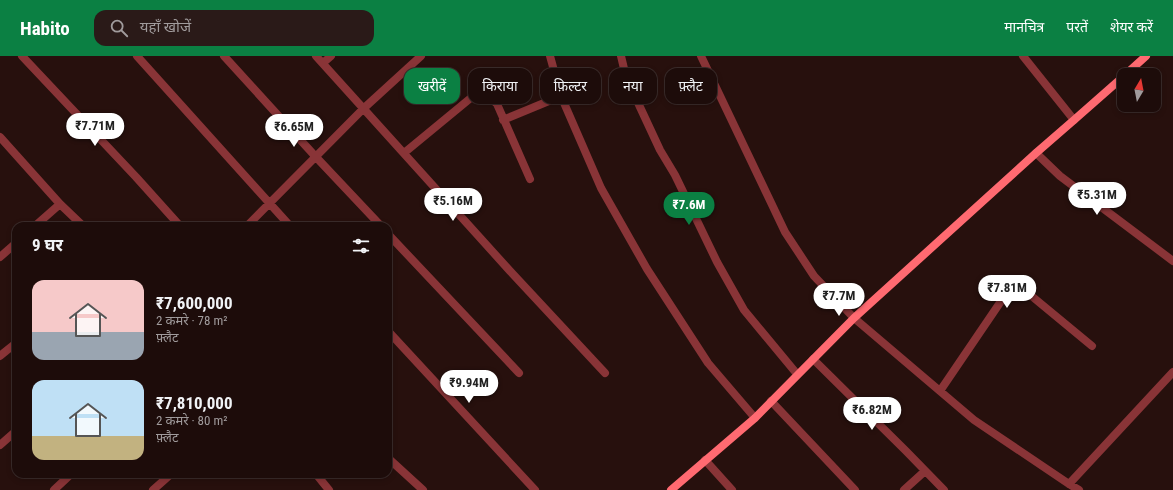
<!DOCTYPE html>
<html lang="hi">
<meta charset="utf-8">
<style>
:root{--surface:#1d0c0a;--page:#2a1a18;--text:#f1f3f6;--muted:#a09b9c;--line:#3b2c2b;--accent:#0b8043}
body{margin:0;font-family:"Roboto Condensed","Noto Sans Devanagari",sans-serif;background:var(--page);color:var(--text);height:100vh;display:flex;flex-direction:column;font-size:15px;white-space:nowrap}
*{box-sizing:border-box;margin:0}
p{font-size:13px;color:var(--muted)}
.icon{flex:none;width:22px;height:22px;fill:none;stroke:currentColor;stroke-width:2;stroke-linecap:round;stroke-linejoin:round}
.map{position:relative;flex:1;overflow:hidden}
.panel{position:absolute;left:12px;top:166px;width:380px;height:256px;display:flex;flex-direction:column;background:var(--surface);border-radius:12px;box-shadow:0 2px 6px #0003,0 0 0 1px var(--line)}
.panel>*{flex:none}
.hud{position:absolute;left:404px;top:12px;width:380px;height:36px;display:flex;gap:8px}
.needle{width:26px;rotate:10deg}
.tools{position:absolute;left:1117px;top:12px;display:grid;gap:8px}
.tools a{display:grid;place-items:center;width:44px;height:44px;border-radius:8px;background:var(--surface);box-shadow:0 2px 6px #0003,0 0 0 1px var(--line);font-size:20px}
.price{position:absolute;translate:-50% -34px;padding:0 9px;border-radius:14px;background:#fff;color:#222;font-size:13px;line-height:26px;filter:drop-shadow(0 1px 2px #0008)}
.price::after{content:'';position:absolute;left:50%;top:24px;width:12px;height:9px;margin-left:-6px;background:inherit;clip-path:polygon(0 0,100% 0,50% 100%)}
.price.selected{background:var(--accent);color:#fff}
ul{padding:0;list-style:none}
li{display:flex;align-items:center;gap:12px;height:100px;padding:0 20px}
li span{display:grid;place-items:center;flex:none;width:112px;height:80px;border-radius:12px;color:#555}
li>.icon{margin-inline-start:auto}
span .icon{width:48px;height:48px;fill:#fffc;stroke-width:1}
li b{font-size:17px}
h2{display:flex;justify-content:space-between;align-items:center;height:48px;padding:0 20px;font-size:17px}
.chip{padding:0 14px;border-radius:12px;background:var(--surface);box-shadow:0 2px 6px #0003,0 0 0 1px var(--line);font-size:14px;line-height:36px}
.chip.selected{background:var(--accent);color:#fff}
header{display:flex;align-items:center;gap:24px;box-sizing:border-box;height:56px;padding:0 20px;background:var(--accent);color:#fff}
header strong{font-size:19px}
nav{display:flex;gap:22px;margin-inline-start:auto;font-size:14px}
.search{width:280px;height:36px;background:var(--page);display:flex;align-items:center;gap:10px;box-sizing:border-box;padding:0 14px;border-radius:12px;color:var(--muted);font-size:15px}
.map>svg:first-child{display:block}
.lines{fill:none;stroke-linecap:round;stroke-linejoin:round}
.street{stroke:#893437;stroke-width:8}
.secondary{stroke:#ff6a71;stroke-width:8}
</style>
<header>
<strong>Habito</strong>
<div class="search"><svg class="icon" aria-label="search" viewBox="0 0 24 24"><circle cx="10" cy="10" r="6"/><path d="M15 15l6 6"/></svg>यहाँ खोजें</div>
<nav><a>मानचित्र</a><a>परतें</a><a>शेयर करें</a></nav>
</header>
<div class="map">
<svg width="1173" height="434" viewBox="0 0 1173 434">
<rect width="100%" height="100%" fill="#27100d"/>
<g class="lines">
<!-- street -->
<path class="street" d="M22 0 136 121 180 170
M137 0 290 170
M224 0 315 100 381 170
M316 0 510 215 605 317
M550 0 561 40 601 132 647 213 708 307 755 362
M621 0 626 21 660 94 675 119 717 206 744 254 797 318
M701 0 785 176 814 220 854 262 974 364 1069 428 1079 434
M1023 0 1074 64
M323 7 331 0
M503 64 561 40
M0 81 60 148 83 170
M404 97 478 36C487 36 491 42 497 48L530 123
M1036 97 1060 120 1173 205
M35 170 60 148
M247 170 363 53 421 0
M388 178 519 317
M0 201 16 187
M388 275 535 434
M0 300 16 287
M813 303 906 395 944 434
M940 335 1012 229 1017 228 1092 290
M771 345 855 434
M0 389 16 375
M388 402 423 434
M705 404 732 434
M316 418 329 434
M1069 428 1173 316
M54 434 71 418
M153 434 171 418
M904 434 925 415"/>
<!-- secondary -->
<path class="secondary" d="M1125 19 1146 0
M671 434 755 362 854 262 1036 97 1074 64 1124 20"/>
</g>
</svg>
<div class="tools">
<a><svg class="needle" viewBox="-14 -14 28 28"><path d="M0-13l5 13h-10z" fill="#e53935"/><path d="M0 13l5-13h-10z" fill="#a09b9c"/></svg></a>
</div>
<b class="price" style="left:95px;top:91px">₹7.71M</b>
<b class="price" style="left:294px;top:92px">₹6.65M</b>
<b class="price" style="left:1097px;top:160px">₹5.31M</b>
<b class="price" style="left:453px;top:166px">₹5.16M</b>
<b class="price selected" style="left:689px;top:170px">₹7.6M</b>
<b class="price" style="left:1007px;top:253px">₹7.81M</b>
<b class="price" style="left:839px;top:261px">₹7.7M</b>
<b class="price" style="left:469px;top:348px">₹9.94M</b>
<b class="price" style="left:872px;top:375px">₹6.82M</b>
<div class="hud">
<a class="chip selected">खरीदें</a>
<a class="chip">किराया</a>
<a class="chip">फ़िल्टर</a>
<a class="chip">नया</a>
<a class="chip">फ़्लैट</a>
</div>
<section class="panel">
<h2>9 घर<svg class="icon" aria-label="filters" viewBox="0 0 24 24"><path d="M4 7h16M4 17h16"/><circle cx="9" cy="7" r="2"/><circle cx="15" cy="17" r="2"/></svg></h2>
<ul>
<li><span style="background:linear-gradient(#f6c9c9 65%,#9aa5b1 0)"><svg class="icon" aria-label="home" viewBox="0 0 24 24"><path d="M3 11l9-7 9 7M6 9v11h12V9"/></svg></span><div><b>₹7,600,000</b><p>2 कमरे · 78 m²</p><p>फ़्लैट</p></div></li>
<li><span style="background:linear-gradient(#bfe0f5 70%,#c2b280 0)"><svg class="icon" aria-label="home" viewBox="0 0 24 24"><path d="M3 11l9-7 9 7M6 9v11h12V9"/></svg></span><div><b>₹7,810,000</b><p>2 कमरे · 80 m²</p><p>फ़्लैट</p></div></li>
</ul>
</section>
</div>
